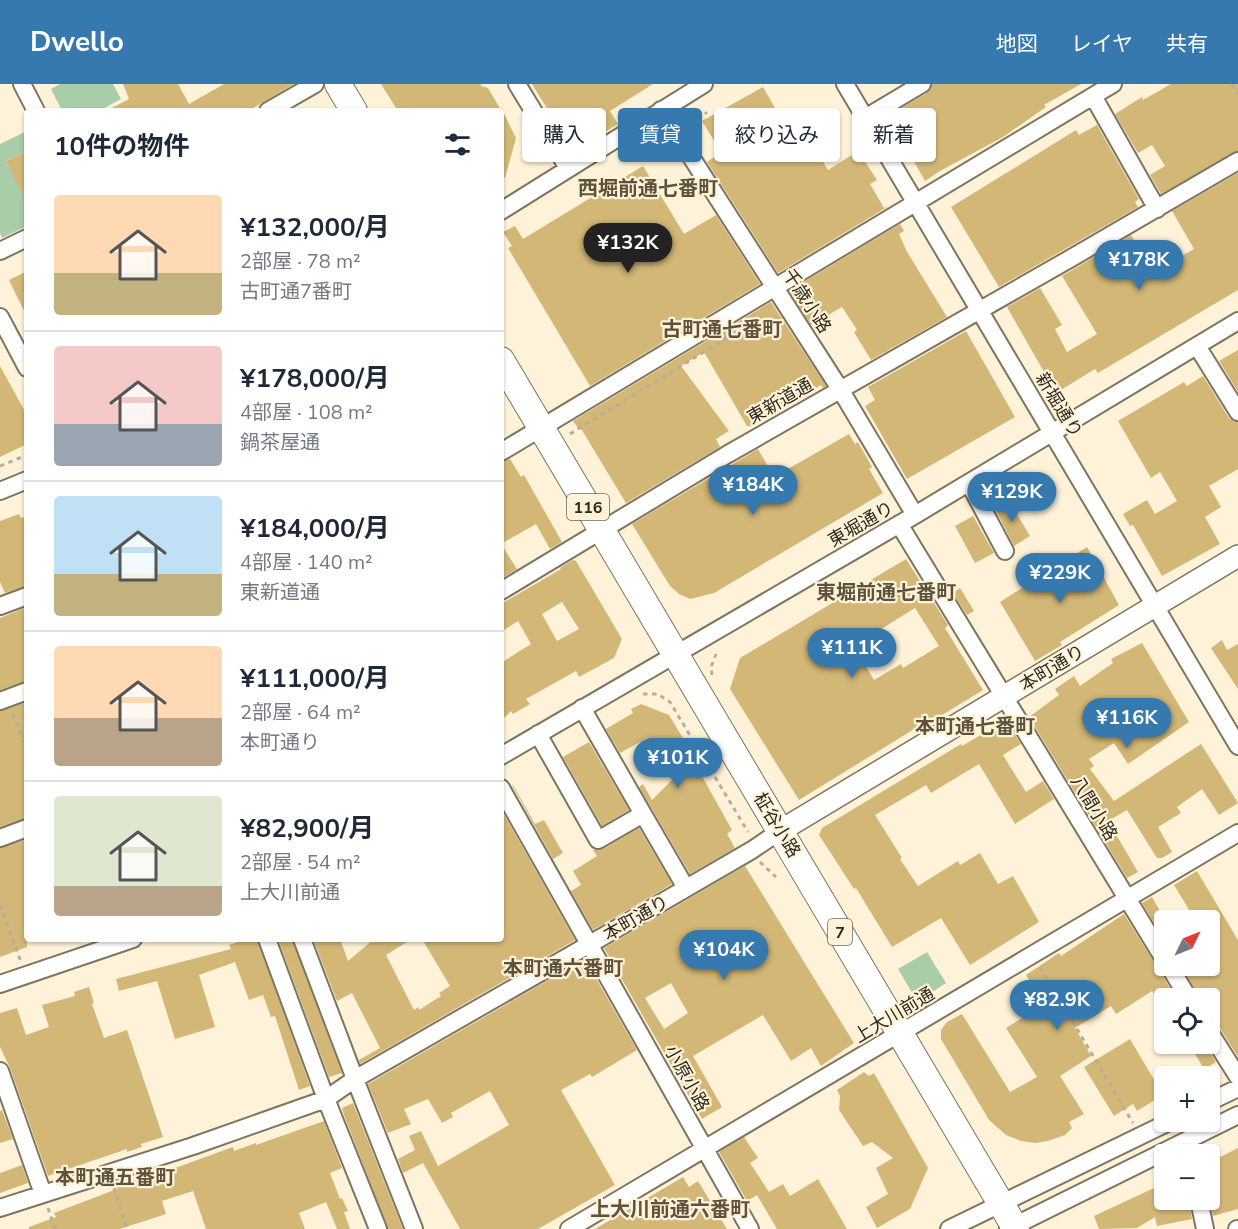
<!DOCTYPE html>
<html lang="ja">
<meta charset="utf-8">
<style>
:root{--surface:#fff;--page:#f6f6f7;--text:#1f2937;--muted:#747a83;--line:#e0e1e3;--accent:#3579ae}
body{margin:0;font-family:"Nunito Sans","Noto Sans JP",sans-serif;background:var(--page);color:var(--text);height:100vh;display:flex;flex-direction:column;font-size:22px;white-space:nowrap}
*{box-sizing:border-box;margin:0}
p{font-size:20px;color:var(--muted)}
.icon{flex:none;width:33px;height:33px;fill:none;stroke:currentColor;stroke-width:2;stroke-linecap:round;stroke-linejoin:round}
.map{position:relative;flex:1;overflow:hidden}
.details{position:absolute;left:24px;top:24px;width:480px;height:834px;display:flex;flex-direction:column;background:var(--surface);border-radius:6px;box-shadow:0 2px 4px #0004}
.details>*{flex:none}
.banner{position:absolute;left:522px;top:24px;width:570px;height:54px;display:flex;gap:12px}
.needle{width:39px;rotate:47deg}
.tools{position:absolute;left:1154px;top:826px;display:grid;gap:12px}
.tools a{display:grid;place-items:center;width:66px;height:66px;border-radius:6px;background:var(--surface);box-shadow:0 2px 4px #0004;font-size:30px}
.price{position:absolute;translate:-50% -51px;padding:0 14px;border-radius:21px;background:var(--accent);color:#fff;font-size:20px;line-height:39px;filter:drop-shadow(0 2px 3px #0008)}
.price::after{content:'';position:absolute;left:50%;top:36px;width:18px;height:14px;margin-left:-9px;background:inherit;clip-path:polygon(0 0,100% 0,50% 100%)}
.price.active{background:#222;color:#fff}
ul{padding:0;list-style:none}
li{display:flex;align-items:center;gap:18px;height:150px;padding:0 30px}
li+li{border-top:2px solid var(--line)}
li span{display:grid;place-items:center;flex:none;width:168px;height:120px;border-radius:6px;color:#555}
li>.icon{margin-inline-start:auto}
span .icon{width:72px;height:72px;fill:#fffc;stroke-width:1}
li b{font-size:26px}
h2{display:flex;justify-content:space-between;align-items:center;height:72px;padding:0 30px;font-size:26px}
.tag{padding:0 21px;border-radius:6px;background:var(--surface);box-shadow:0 2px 4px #0004;font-size:21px;line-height:54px}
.tag.active{background:var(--accent);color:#fff}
header{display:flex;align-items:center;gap:36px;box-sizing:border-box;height:84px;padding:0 30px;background:var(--accent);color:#fff}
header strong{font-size:28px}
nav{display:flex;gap:33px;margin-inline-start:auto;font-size:21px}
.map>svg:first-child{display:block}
.green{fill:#a8cda8}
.building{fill:#d2b777;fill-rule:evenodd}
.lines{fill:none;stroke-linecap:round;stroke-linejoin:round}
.minor-casing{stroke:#7f755e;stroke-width:20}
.major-casing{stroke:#7f755e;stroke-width:24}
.highway-casing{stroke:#7f755e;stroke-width:28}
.path{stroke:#b7ae9a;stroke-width:3;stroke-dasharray:4.5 4.5;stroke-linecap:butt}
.minor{stroke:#fff;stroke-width:16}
.major{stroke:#fff;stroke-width:21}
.highway{stroke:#fff;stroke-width:26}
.labels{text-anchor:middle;stroke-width:4.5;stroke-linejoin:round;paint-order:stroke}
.shield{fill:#fef3d9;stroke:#6b6556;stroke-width:1.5}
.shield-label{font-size:16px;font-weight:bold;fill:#2c281e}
.street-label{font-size:18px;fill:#2c281e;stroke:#fef3d9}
.neighbourhood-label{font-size:20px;font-weight:bold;fill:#5d533d;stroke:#fef3d9}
</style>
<header>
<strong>Dwello</strong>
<nav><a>地図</a><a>レイヤ</a><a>共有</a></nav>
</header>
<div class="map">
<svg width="1238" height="1145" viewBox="0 0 1238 1145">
<rect width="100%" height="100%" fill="#fef3d9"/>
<!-- green -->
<path class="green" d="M60 0H113L121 15 99 27H62L51 5Z
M27 47V67L6 77 27 116V142L2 154 0 149V60Z
M927 868 946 899 925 913 913 910 898 885Z"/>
<!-- building -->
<path class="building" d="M123 0H178L189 20 224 0H294L248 27H106L129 15Z
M381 0H481V2L488 4 501 26V24L516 54 505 94H501V27H398Z
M532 0H653L610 27 618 40 600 51 592 38 565 54Z
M932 0H1081L1044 21 1046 23 1003 53 940 87 925 97 888 32 927 9Z
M1171 0H1238V67L1161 110 1150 91 1165 82 1152 61 1138 69 1115 30 1142 13 1143 16Z
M763 3 806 78 819 71 828 86 858 67 877 96 870 100 884 124 889 122 778 189 707 78 721 68 702 37Z
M1097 41 1139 115 1135 118 1138 123 999 203 951 123 1076 46 1079 51Z
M27 67V119L6 77Z
M643 82 684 150 716 131 760 200 590 302 508 164 512 162 503 148 515 142 523 155Z
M1238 89V206L1098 289 1095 285 1056 309 1007 223 1040 204 1062 241 1055 245 1067 268 1097 250 1062 192 1131 151 1153 189 1194 165 1172 127Z
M900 140 904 147 899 150 906 166 947 233 871 276 854 248 857 246 842 223 811 241 789 207Z
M27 187V233L9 196Z
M771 218 826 302 823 304 821 301 752 342H747L704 268 681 282 729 347 716 355 720 363 626 419 580 343 578 344 573 337Z
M966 247 1015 333 907 395 865 322 875 316 868 303Z
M1238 266V308L1219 277Z
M0 282 27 331V360L0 373Z
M1203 292 1229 334 1238 338V385L1209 402 1221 423 1205 433 1220 460 1162 492 1133 441 1130 442 1123 430 1147 416 1155 430 1177 417 1160 388 1151 394 1118 337 1184 298 1187 302Z
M849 350 855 360 858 358 872 383 869 385 883 409 714 509 690 515 679 510 670 502 632 440 758 365 774 393Z
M510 375 521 393 524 391 562 458 550 465 536 440 501 460 517 485 501 495V378Z
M1008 415 1030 452 1014 462 994 423Z
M19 430 21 434 27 431V502L5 509 0 498V437Z
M973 432 994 469 975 479 955 442Z
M1087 463 1119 521 1060 558 1062 561 1035 577 1000 518Z
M906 475 948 541 945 544 983 606 939 633 937 631 799 716 730 605 740 574ZM915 524 939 562 903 584 901 580 874 596 854 562Z
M573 476 576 477 622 555 614 574 579 593 576 587 526 615 530 620 513 630 511 627 501 637V579L531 560 518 537 501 548V520L561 485 560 484ZM562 518 579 545 557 557 542 530Z
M960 504 974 527 967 531 953 509Z
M27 523V597L0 606V534Z
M1222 556 1227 566 1238 560V605L1211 564Z
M1142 559 1189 638 1128 680 1114 659 1089 675 1094 682 1090 685 1114 717 1201 660 1238 719 1219 731 1202 705 1177 723 1181 729 1158 743 1172 768 1162 774H1157L1127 726 1108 737 1138 788 1127 794 1029 633 1059 611 1055 605 1074 592 1080 602 1113 579 1111 575Z
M27 618V734L0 743V627Z
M641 620 669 631 695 674 693 676 732 746 727 750 735 764 690 790 639 703 643 700 652 716 672 696 653 663 647 654 620 669 606 645 633 629 631 625Z
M1006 636 1021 660 1003 671 1026 708 1043 697 1054 715 1015 740 979 680 931 709 926 701 875 731 902 774 900 775 918 802 958 777 960 781 980 769 998 800 1013 792 1039 838 970 881 941 834 892 863 856 804 854 805 819 751 822 744 842 732 961 660 962 662Z
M589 658 629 726 602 742 563 673Z
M512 701H513L535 740 544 736 563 769 553 775Z
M501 725 575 856 360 980 359 976 380 964 352 909 337 917 313 855H340L348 877 374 855H412L386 871 414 926 418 923 419 926 441 912 439 909 450 902 422 855H501Z
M639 744 672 800 593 846 571 807 581 801 573 787 597 772 593 766 603 765Z
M27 755V863L0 873V764Z
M745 782 854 959 821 982 811 964 791 977 763 931 693 972 722 1023 702 1035 604 864ZM671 899 688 929 664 945 645 914Z
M1197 787 1238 856V973L1218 941 1209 936V915H1199L1181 882H1209V837H1196L1174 801Z
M1152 813 1164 834V855L1142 819Z
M1124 830 1177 915H1157L1152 907 1116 930 1111 922 1075 944 1091 972 1060 992 1084 1030 1069 1038 1072 1044 1065 1051 1048 1057 1035 1059 1021 1057 1006 1051 989 1036 941 955V946L947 938 962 930 1010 1008 1037 993 1006 944 1044 920 1026 891 1059 869 1061 872Z
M247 855H257L310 1002 299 1006 275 932 271 933 263 911 249 916 235 878 199 891 215 943 175 955 157 897 119 907 116 895 231 865 229 861Z
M278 855H292L342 989 329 993Z
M585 875 637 966 592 993 590 990 561 1006 615 1101 538 1145H460L423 1079 403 1089 398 1075 415 1066 409 1052 421 1047 438 1082 509 1041 490 1007 451 1029 453 1033 442 1039 428 1015 404 1025 411 1040 388 1049 368 1000Z
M89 903 94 919 92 920 104 954 127 946 163 1053 141 1060 142 1063 127 1068V1065L48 1092 10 984 0 963V929L17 924 26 951 49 943 42 921 75 912 74 908Z
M1130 955 1163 1011 1137 1027 1133 1020 1114 1032 1084 983Z
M1189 960H1205L1216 978 1204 985Z
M864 988 869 992 874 989 928 1084 910 1125 877 1144 866 1123 888 1110 876 1084 893 1074 872 1058 863 1062 839 1026 840 1012 837 1006Z
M353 1019 403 1145H388L344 1031 342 1024Z
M2 1026 13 1055 0 1059V1027Z
M324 1037 342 1084 330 1089 340 1115 342 1114 348 1127 344 1128 350 1145H337L326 1118 299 1129 305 1145H206L193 1107 162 1117 166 1130 120 1145H29V1143L56 1133 54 1129 117 1105 116 1101 167 1087 233 1063 234 1067 256 1059V1061Z
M744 1053 758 1074 750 1079 769 1108 783 1100 790 1112 818 1095 847 1145H777L757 1111 747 1117 719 1068Z
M1238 1064V1125L1213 1132 1210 1116H1212L1209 1103V1079Z
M22 1081 28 1099 0 1109V1089Z
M683 1093 689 1103 698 1097 727 1145H595Z
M1164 1102V1116H1168L1169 1119 1189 1116 1192 1135 1157 1142 1155 1133 1137 1144 1099 1145 1094 1132 1154 1104Z"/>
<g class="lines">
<defs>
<path id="minor" d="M22 0 36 27
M517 0 568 84
M845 0 1238 662
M1093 12 1157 125
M661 26 840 305 915 431
M268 27 315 0
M865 34 922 0
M501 127 704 0
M0 167 27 154
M0 233 27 284
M1197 262 1238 328
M501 368 1113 0
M969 399 1005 467
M0 407 27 396
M899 440 1164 875
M501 507 728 370 1073 173 1238 77
M0 522 27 512
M0 617 27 607
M582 624 643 730
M538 650 598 756 643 730 686 804
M501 672 915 431 1238 237
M501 704 750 1145
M0 754 27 744
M267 855 326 1015 378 1145
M302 855 355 995 414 1145
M1169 882 1189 915
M0 900 133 855
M1209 947 1238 993
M0 987 43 1110
M1209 1018 1238 1004
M1199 1116 1205 1145
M0 1124 193 1062 326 1015 355 995 590 860 752 766 780 747
M569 1145 1238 749
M949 1145 1169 1038
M1008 1145 1238 1031
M1237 1145H1238"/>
<path id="major" d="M780 747 1238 472"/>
<path id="highway" d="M338 0 354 27
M501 276 1016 1145"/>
</defs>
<!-- minor casing -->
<use href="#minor" class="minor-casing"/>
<!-- major casing -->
<use href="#major" class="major-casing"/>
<!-- highway casing -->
<use href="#highway" class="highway-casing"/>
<!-- path -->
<path class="path" d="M1232 0 1238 10
M705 28 707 30
M501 93 505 100
M506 149 507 150
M570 350 761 233
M0 382 27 371
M712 591 711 583 716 570
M643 610H658L670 618 748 748
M13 630 27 667
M760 778 776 793
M0 821 21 878
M1040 883 1133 1039
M114 1104 127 1145
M48 1124 55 1145"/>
<!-- minor -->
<use href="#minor" class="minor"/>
<!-- major -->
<use href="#major" class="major"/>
<!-- highway -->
<use href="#highway" class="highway"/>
</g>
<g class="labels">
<!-- shield labels -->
<g class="shield">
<rect x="567" y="410" width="42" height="26" rx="4.5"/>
<rect x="828" y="835" width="24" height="26" rx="4.5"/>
</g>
<g class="shield-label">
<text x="588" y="429">116</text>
<text x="840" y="854">7</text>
</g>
<!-- street labels -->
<g class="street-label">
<text transform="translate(807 217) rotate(57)" y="6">千歳小路</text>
<text transform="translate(780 317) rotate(-30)" y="6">東新道通</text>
<text transform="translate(1059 321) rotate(59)" y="6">新堀通り</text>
<text transform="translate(861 440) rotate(-30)" y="6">東堀通り</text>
<text transform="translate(1052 584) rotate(-31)" y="6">本町通り</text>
<text transform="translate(1094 724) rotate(59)" y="6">八間小路</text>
<text transform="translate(777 741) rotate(59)" y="6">柾谷小路</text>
<text transform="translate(636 834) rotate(-30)" y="6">本町通り</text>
<text transform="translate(894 931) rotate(-31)" y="6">上大川前通</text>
<text transform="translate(687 994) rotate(61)" y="6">小原小路</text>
</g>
<!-- neighbourhood labels -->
<g class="neighbourhood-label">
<text x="648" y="111">西堀前通七番町</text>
<text x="722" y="252">古町通七番町</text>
<text x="886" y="515">東堀前通七番町</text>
<text x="975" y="649">本町通七番町</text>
<text x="563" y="891">本町通六番町</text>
<text x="115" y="1100">本町通五番町</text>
<text x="670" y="1132">上大川前通六番町</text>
</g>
</g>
</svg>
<div class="tools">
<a><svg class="needle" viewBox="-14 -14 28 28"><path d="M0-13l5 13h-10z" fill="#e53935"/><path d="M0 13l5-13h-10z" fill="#747a83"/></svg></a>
<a><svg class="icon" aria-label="locate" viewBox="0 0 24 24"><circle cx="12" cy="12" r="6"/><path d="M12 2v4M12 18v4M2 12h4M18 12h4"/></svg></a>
<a>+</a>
<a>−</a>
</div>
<b class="price active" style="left:628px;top:190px">¥132K</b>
<b class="price" style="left:1139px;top:207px">¥178K</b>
<b class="price" style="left:753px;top:432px">¥184K</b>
<b class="price" style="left:1012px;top:439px">¥129K</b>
<b class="price" style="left:1060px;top:520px">¥229K</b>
<b class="price" style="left:852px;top:595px">¥111K</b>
<b class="price" style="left:1127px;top:665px">¥116K</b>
<b class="price" style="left:678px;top:705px">¥101K</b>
<b class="price" style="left:724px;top:897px">¥104K</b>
<b class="price" style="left:1057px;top:947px">¥82.9K</b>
<div class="banner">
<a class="tag">購入</a>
<a class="tag active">賃貸</a>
<a class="tag">絞り込み</a>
<a class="tag">新着</a>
</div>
<section class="details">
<h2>10件の物件<svg class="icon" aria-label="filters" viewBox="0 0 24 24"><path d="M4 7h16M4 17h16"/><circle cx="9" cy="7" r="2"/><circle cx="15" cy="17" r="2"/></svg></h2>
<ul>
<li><span style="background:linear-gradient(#ffd9b3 65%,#c2b280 0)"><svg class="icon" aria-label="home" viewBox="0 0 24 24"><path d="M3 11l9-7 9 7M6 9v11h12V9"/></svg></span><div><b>¥132,000/月</b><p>2部屋 · 78 m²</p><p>古町通7番町</p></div></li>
<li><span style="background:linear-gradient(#f6c9c9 65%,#9aa5b1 0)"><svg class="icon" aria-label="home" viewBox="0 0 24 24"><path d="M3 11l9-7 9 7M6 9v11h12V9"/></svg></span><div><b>¥178,000/月</b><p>4部屋 · 108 m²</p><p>鍋茶屋通</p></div></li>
<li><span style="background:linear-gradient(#bfe0f5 65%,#c2b280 0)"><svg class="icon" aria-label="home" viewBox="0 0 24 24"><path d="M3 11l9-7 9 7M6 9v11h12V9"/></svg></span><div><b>¥184,000/月</b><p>4部屋 · 140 m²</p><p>東新道通</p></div></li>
<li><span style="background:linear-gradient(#ffd9b3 60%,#b9a48a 0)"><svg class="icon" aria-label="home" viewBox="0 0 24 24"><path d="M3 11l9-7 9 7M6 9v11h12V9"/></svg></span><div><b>¥111,000/月</b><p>2部屋 · 64 m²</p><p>本町通り</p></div></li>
<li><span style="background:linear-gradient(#dfe7d0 75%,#b9a48a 0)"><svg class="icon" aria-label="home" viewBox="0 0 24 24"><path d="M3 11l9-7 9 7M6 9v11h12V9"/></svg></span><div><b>¥82,900/月</b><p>2部屋 · 54 m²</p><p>上大川前通</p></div></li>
</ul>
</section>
</div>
